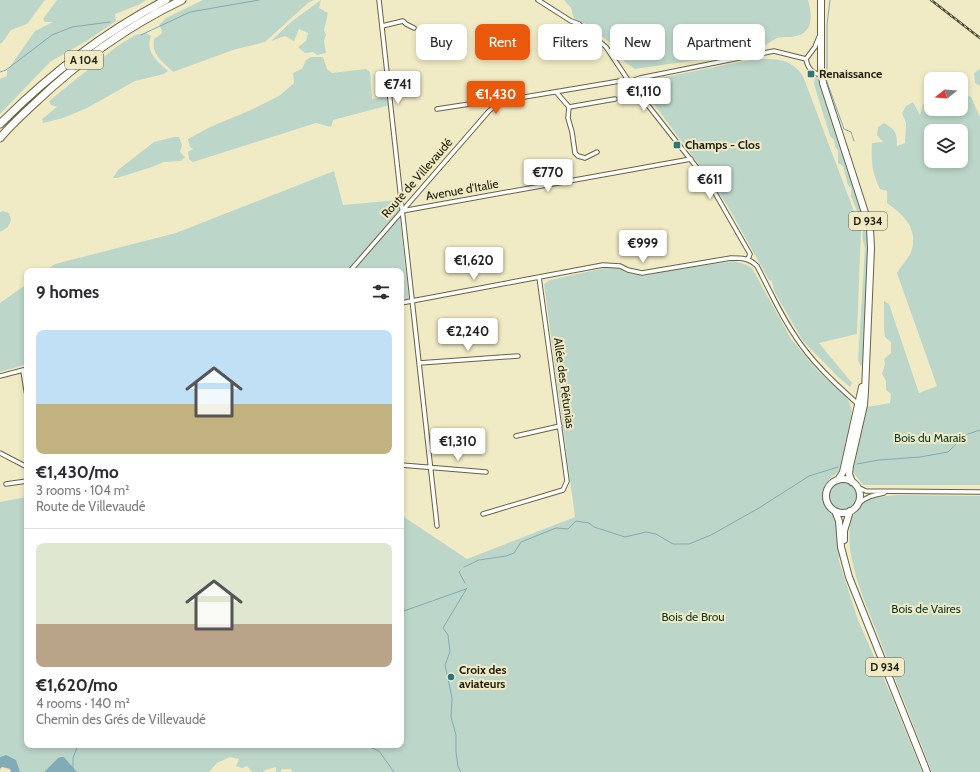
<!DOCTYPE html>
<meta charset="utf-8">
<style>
:root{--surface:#fff;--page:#f2f2f3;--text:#2b2b33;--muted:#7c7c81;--line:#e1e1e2;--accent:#ea580c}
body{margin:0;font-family:Cabin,sans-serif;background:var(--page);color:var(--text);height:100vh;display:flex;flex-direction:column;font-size:15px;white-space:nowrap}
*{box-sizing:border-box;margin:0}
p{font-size:13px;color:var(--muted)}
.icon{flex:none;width:22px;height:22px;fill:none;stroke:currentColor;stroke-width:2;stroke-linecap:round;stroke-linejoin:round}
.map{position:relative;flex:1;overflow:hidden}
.panel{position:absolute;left:24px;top:268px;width:380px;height:480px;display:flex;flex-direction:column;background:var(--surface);border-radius:8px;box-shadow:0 2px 6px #0003}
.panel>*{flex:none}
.top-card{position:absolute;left:416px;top:24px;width:380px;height:36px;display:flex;gap:8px}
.needle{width:26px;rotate:253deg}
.fabs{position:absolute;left:924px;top:72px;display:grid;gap:8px}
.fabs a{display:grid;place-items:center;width:44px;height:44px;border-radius:8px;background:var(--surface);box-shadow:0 2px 6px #0003;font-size:20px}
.price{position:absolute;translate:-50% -34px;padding:0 9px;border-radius:4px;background:#fff;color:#222;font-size:13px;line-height:26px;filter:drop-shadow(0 1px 2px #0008)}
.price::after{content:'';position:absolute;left:50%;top:24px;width:12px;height:9px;margin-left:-6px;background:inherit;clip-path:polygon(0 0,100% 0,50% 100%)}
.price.active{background:var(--accent);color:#fff}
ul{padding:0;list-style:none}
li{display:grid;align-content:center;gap:8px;height:212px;padding:0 12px}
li+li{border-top:1px solid var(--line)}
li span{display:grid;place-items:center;height:124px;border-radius:8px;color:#555}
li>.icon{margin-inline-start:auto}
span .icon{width:72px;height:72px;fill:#fffc;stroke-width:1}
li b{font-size:17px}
h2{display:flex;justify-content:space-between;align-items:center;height:48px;padding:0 12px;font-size:17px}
.chip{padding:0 14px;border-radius:8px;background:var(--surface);box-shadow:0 2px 6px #0003;font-size:14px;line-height:36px}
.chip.active{background:var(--accent);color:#fff}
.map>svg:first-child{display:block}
.green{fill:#bcd7c9;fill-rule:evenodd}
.water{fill:#81abb7}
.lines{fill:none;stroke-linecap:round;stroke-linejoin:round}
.stream{stroke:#81abb7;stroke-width:1}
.minor-casing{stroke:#676241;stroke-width:5.5}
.primary-casing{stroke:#676241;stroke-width:8}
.motorway-casing{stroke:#676241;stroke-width:9}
.minor{stroke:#fff;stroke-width:3.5}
.primary{stroke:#fff;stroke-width:6}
.motorway{stroke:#fff;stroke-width:7}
.rail-casing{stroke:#494734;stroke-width:2.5}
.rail{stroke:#f1ebc5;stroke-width:1;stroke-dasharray:3;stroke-linecap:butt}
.poi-dot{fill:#2d767e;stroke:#f1ebc5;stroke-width:1.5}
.labels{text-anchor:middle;stroke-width:4;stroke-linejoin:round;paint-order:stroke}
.shield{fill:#f1ebc5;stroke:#5e5b46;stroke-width:1}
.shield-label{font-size:11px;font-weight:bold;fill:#1f1d0f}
.poi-label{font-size:12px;font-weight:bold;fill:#1f1d0f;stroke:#f1ebc5;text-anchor:start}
.street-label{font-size:12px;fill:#1f1d0f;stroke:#f1ebc5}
.park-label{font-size:12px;fill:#073a27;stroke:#f1ebc5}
</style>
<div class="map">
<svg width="980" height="772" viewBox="0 0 980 772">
<rect width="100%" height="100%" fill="#f1ebc5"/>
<!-- green -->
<path class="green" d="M0 0H45L27 24 11 30 2 43 0 44Z
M57 0H146L138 5 115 14 116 21 88 40 50 62 0 114V79L7 76V71L35 31 53 22H45L43 19Z
M203 0H314L309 2 265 42 233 50 173 72C163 62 151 55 154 39L162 33 161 28 159 25 166 18Z
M321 0 319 8 328 13 324 30 326 35 324 41 326 53 317 55 313 52 305 53 298 47 306 41 308 33 299 29 294 41 285 36 271 41 291 22Z
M564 0H808C812 14 814 32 796 36 790 38 783 36 777 38 773 40 769 43 766 45L752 42 743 51 723 53 697 60 635 69 625 62 612 44 586 24 574 19 571 8Z
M146 33 151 36C145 52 157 61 168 71L164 74 135 81 87 108 63 118 43 123 42 119 57 107 51 105 49 101 116 47 135 35Z
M311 57H323L327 69 332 73 366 69 370 72 372 99 390 97V105L333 120 331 127 316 123 193 162 189 159 188 152 193 149 190 147 188 139 210 127 251 110 279 96 294 83 293 73 302 69 306 60Z
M754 59C775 59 790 57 803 76L861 230 857 334 819 343 852 383 850 387 839 378 803 341 774 291 772 281 769 280 727 205 697 162 639 84 641 82Z
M980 69V86L975 83 974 73Z
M818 77 821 80 866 221 870 246 864 362 861 366 858 361 865 248C862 241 862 232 864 225L860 219V212L857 211 851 196V188L848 185 843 166 838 163V150L835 147 834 140 830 136 814 84 815 78Z
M965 94 971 97 980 117V485H863L853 472 867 407 890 403 891 394 886 390V381L882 374 885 364 884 359 891 353V342L885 337 884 329V301L889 304 919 393 937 386 897 273C901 266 908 259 911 252 919 229 904 215 887 203V191L880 189C872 172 871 162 872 143L883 142 877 135 878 127 884 123C896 130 897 133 897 146L905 143 906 123 902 113 906 106 913 102 920 115 923 104 931 102V109H961V95ZM931 131H961V161H931Z
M174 137H179L182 145 180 152 185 157 181 161 164 162 152 167 117 178H113L118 170 154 142Z
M334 171 343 205 398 200 409 301 401 302V271H45L55 264 176 233Z
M3 211 9 213 11 220 8 227 0 232V212Z
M734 261 747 265 752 268 791 339 817 370 848 399 852 411 843 468 829 479 823 492V501L837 519 839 561 858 620 891 695 922 772H292L291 769H282L280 772H276V767L265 770 263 772H252L247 766 242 768 236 766 239 759 230 757 217 763 209 772H77L64 757 58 758 44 772H20L6 755 0 757V502L27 497V745H401V515L467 559 575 517 544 284 550 280 605 268H617L627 273 644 276 665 271Z
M27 284V364L0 372V303Z
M829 496a14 14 0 1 1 28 0a14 14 0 1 1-28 0Z
M896 495 980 496V772H932L864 600C855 574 835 519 866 501 872 497 888 496 896 495Z"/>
<!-- water -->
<path class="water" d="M6 755 16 760 20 772H11L10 769 2 767 0 769V757Z
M61 757H64L77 772H44L58 758Z"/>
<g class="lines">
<!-- stream -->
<path class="stream" d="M141 35 190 12 259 0
M0 72 6 70 52 35 72 27 110 22
M827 73V25L830 0
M827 78V80
M827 82 844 129 851 132 854 141
M857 464 879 460 920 457 948 452 965 435 980 430
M464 567 479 560 506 556 514 553 521 542 556 528 568 529 576 521 589 523 594 527 625 537 646 532 656 534 673 544H689L711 535 759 508 809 476 838 467
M460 571 459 572 465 583
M401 612 466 589
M369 745 370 747 379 751 394 772
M73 768V758L78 745
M461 772 458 767 456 752V735L451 717 452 698 445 665 450 652 448 635 443 628 467 588"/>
<defs>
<path id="minor" d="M379 0 437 526
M538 0 571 21 579 24 606 47 628 80 702 174 715 193 750 254 748 259
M382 26 403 21 406 24 414 28
M819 37 815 47 806 59C808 70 813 73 823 76
M556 92 569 107 568 118 572 132 575 153 578 156 585 158 597 152
M569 107 615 99
M437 109 496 100 501 101
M402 211 691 159
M350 271 489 111 501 101 626 80 632 81 640 78 769 52 774 51 806 59
M401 303 603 265 620 266 628 270 642 273 731 258C742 258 749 258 757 266 771 293 784 322 802 346 818 368 839 387 859 405
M419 363 518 356
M23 371 27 396
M0 376 27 369
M516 436 560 426
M0 453 27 467
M401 465 486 472
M6 484 27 481
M857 487 866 491 980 492
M858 504C865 497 874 495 884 493
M483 514 563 490 567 481 539 277"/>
<path id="primary" d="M821 0V70L823 83 870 228 871 248 865 391 864 405 850 466 849 474 852 482
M826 496a17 17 0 1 1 34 0a17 17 0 1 1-34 0Z
M838 480 843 472 862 387
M835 511 839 521 841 547 849 577 927 772
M844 540V531L850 511"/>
<path id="motorway" d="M0 124C49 75 104 32 166 0
M0 138C11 125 23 114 35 103 79 61 128 26 182 0"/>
</defs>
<!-- minor casing -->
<use href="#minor" class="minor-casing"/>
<!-- primary casing -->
<use href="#primary" class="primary-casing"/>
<!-- motorway casing -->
<use href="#motorway" class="motorway-casing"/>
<!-- minor -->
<use href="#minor" class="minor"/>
<!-- primary -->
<use href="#primary" class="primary"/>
<!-- motorway -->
<use href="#motorway" class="motorway"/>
<defs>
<path id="rail" d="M931 0 980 38"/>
</defs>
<!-- rail casing -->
<use href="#rail" class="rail-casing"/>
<!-- rail -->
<use href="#rail" class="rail"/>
</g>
<!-- markers -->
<g class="poi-dot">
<rect x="807" y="70" width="8" height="8" rx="2"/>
<rect x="673" y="141" width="8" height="8" rx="2"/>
<circle cx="451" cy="677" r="4"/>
</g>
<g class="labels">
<!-- shield labels -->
<g class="shield">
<rect x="65" y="51" width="38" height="18" rx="3"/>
<rect x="849" y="212" width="38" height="18" rx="3"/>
<rect x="866" y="658" width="38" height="18" rx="3"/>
</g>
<g class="shield-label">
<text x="84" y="64">A 104</text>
<text x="868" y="225">D 934</text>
<text x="885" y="671">D 934</text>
</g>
<!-- poi labels -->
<g class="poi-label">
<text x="819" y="78">Renaissance</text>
<text x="685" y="149">Champs - Clos</text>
<text x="459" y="674">Croix des<tspan x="459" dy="14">aviateurs</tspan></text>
</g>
<!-- street labels -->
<g class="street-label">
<text transform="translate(417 178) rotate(-49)" y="4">Route de Villevaudé</text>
<text transform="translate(462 190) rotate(-10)" y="4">Avenue d'Italie</text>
<text transform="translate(564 383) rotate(82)" y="4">Allée des Pétunias</text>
</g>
<!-- park labels -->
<g class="park-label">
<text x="930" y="442">Bois du Marais</text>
<text x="926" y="613">Bois de Vaires</text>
<text x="693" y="621">Bois de Brou</text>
</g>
</g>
</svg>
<div class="fabs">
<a><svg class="needle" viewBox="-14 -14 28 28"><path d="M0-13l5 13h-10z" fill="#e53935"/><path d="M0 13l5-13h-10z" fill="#7c7c81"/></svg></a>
<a><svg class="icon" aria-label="layers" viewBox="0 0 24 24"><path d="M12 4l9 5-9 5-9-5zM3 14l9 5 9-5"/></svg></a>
</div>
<b class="price" style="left:398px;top:105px">€741</b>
<b class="price" style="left:644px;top:112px">€1,110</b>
<b class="price active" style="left:496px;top:115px">€1,430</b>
<b class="price" style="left:548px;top:193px">€770</b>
<b class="price" style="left:710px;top:200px">€611</b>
<b class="price" style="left:643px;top:264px">€999</b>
<b class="price" style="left:474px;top:281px">€1,620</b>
<b class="price" style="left:468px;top:352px">€2,240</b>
<b class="price" style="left:458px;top:462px">€1,310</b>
<div class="top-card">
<a class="chip">Buy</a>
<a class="chip active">Rent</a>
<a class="chip">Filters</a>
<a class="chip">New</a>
<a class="chip">Apartment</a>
</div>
<section class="panel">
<h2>9 homes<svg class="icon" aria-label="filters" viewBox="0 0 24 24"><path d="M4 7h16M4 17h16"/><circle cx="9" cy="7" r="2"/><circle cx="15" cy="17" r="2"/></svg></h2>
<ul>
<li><span style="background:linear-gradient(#bfe0f5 60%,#c2b280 0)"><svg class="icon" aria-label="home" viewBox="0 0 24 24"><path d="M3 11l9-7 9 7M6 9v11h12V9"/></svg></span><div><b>€1,430/mo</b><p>3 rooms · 104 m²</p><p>Route de Villevaudé</p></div></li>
<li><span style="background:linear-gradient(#dfe7d0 65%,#b9a48a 0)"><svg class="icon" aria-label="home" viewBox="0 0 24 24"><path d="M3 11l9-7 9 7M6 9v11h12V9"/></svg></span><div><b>€1,620/mo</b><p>4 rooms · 140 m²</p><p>Chemin des Grés de Villevaudé</p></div></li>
</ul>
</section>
</div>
